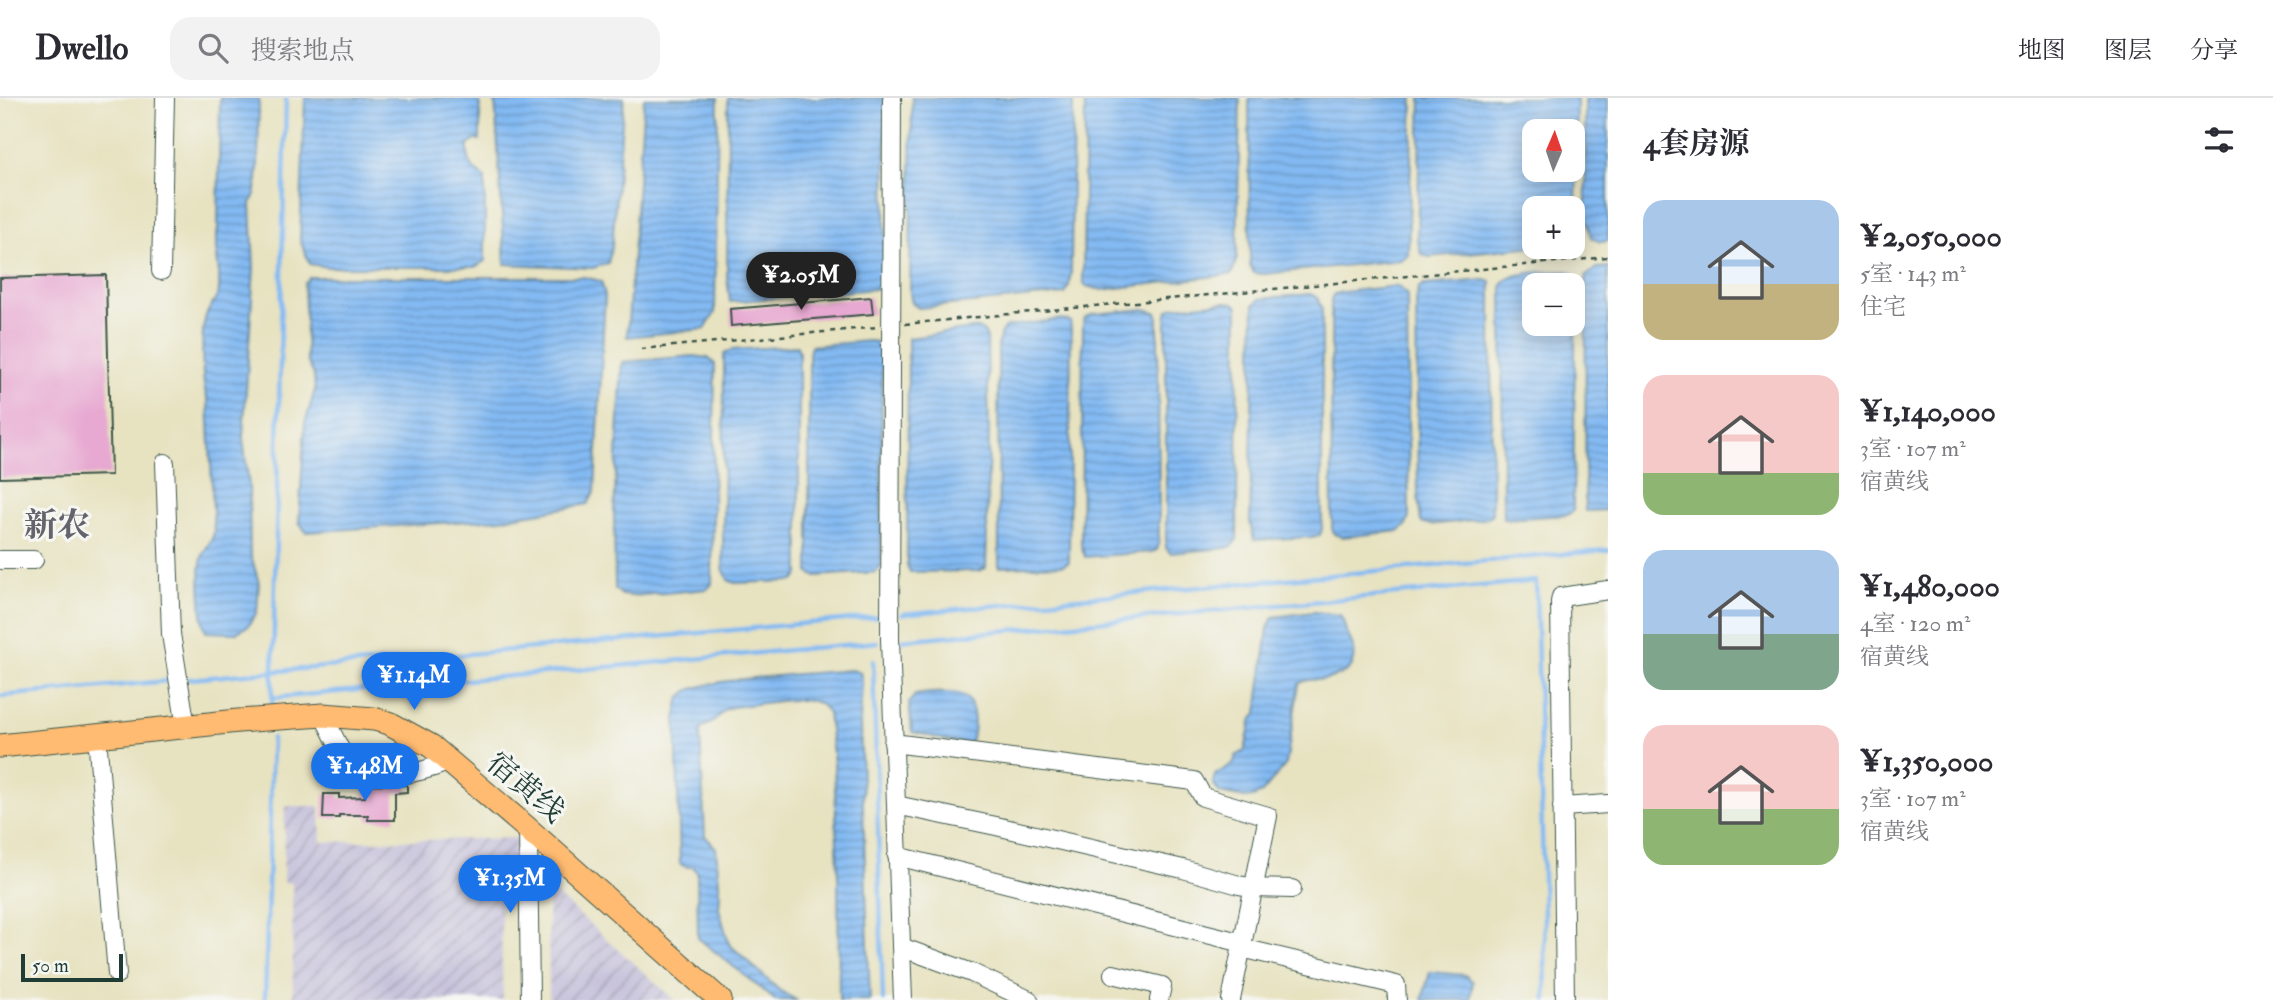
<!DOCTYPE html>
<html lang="zh">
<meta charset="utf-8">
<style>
:root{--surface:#fff;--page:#f2f2f3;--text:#2b2b33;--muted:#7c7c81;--line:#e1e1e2;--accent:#1a73e8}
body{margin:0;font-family:"IM FELL Double Pica","Noto Serif SC",serif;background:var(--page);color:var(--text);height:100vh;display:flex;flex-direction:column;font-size:26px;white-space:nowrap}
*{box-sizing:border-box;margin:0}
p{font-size:23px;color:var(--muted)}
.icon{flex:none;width:38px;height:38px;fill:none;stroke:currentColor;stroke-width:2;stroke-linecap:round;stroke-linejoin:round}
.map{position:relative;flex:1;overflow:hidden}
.details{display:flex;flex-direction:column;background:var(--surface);width:665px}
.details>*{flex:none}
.needle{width:46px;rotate:2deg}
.tools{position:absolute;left:1522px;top:21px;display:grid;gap:14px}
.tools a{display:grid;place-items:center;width:63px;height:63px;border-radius:14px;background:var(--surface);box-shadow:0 4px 18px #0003;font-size:35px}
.scale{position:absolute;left:21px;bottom:18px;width:102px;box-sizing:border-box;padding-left:7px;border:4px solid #1f3d34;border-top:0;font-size:19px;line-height:24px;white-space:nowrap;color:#1f3d34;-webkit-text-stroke:5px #f6f6f2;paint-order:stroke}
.price{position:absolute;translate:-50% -60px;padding:0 16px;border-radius:24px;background:var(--accent);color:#fff;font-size:23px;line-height:46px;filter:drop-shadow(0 2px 4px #0008)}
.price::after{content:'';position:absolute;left:50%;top:42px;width:21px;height:16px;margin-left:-10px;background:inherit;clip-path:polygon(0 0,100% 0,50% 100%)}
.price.on{background:#222;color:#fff}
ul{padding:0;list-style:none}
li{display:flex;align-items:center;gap:21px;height:175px;padding:0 35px}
li span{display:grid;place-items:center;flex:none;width:196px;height:140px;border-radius:21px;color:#555}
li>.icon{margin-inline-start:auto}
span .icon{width:84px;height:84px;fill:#fffc;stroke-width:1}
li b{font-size:30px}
h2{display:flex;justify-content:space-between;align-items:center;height:84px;padding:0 35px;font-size:30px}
header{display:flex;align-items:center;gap:42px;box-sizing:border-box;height:98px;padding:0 35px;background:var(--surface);border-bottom:2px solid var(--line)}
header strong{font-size:33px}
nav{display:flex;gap:38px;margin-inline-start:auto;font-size:24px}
.search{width:490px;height:63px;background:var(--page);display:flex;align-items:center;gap:18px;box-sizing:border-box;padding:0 24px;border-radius:21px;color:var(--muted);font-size:26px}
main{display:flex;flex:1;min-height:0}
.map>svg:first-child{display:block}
.industrial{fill:url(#industrial-furrows)}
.water{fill:url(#water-rules);stroke:#517c94;stroke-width:2;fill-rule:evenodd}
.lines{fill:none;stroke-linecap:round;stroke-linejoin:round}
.stream{stroke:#83baf3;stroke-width:4.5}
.building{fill:#e7a9d1}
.minor-casing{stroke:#3d5649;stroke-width:20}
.major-casing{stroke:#3d5649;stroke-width:25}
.path{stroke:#3d5649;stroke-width:2.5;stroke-dasharray:5 5;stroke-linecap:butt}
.minor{stroke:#fff;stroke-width:18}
.major{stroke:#ffbb71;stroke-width:23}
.labels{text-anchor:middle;stroke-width:6;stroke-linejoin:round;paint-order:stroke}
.street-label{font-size:30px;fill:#1f3d34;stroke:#f6f6f2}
.quarter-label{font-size:33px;font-weight:bold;fill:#65636b;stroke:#f6f6f2}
</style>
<header>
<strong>Dwello</strong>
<div class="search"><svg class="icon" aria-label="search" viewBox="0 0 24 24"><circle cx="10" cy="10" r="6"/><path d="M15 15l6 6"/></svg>搜索地点</div>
<nav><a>地图</a><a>图层</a><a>分享</a></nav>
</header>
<main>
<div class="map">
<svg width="1608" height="902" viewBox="0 0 1608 902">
<defs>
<pattern id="industrial-furrows" width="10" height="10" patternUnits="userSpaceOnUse" patternTransform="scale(1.75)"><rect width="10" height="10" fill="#c5c0da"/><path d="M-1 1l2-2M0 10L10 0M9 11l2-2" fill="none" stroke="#9f9db2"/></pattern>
<pattern id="water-rules" width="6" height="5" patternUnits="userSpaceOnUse" patternTransform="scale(1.75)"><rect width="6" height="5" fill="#83baf3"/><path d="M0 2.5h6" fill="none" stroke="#6b98c6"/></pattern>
</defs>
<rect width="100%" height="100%" fill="#f6f6f2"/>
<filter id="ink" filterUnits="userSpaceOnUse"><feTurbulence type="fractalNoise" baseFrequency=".0143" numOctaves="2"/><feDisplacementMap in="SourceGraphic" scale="14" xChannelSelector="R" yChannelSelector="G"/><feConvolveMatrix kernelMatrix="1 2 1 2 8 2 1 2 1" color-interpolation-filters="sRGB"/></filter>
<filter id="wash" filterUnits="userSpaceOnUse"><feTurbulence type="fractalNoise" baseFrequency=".00686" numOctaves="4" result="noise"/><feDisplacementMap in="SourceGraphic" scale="28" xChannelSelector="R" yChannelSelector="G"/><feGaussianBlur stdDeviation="1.57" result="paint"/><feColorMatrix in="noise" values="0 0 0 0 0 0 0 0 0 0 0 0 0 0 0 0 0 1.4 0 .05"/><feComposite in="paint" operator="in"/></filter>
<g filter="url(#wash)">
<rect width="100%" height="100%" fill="#e7e2c0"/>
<!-- industrial -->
<path class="industrial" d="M285 708H320L321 744 516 740 517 782 500 783 503 902H293L292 785 283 784Z
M548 789 675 902H549Z"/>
<!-- water -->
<path class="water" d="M220 0H259L258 70 256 93 251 106 254 170 243 340 249 388 250 454 259 485 257 514 248 528 236 535 206 534C201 523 198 473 202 460 204 450 212 445 214 435L208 302C201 289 201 236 205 221 207 210 218 203 219 191 221 171 213 152 218 131Z
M305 0H480V42H476L468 47C467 62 471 72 485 80V163L475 169H328L310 166 300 142Z
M495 0H624L612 149 608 165 593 170 505 166Z
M644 0H718L715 215 705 231 627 239Z
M728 0H886L885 190 730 204 727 180Z
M912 0H1073L1071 174 1069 188 1065 196 918 210 912 204 910 196Z
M1085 0H1240L1237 159 1232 176 1102 192 1085 188 1083 181Z
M1249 0H1413L1408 157 1400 162 1264 176 1254 175 1250 167Z
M1421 0H1577L1576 125 1573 136V110H1535V148L1429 159 1421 156 1417 140ZM1535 33H1573V72H1535Z
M1585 0H1608V143L1600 144 1591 139 1586 120Z
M1608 169V412L1585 413 1586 178 1597 170Z
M1568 173 1574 176 1576 183 1573 413 1567 417 1503 421 1502 186C1512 172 1550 174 1568 173ZM1535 187H1573V226H1535Z
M310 179H583L601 183 605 197 595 393 588 406 500 421 306 434 299 424 305 325 315 292 314 277 307 263 304 186Z
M1485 182 1491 184 1492 416 1488 420 1431 427 1421 424 1418 400 1416 205 1418 191 1424 187Z
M1397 188 1407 196 1409 419 1406 428 1400 433 1342 439 1334 436 1332 430 1331 203 1334 196 1342 194Z
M1310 196 1317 199 1322 212V431L1320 437 1311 439 1254 442 1250 424 1254 207 1260 201Z
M1225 204 1234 205 1238 209 1237 441 1233 448 1225 450 1170 455 1166 450V220L1168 212 1173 209Z
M1145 211 1156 214 1158 220 1159 446 1157 452 1152 454 1085 459 1081 447 1083 225 1085 220 1093 216Z
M1061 221 1070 223 1071 231 1069 464 1063 467 999 469 998 246 1001 234 1006 229Z
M978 230 984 234 987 240 989 334 986 470 979 473 910 474 907 467 908 240Z
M869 243 876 244 882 260 881 469 876 474 815 478 809 475V256L811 248Z
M797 248 799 255V477L794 483 735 485 728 482 723 470 724 255 732 252Z
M694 258 708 260 715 266 712 486 707 491 632 498 622 497 615 491 614 414 622 264Z
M1314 514 1340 517C1345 524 1344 530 1348 537 1362 563 1353 575 1326 581 1314 583 1311 579 1299 586L1286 666 1262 695 1253 699 1245 700 1220 695 1213 685 1215 677 1234 665 1236 658 1245 652 1251 624 1257 615 1268 530 1273 519Z
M851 572 860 574 862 583 860 624 870 902H839L838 773 834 665 828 615C825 611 822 606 816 604 798 598 752 607 732 609 722 611 721 617 714 623 708 628 704 626 700 633L705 738 716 750 720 797 719 811 729 846 779 892 796 902H775L698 840 697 775 694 769H686L680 766 676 620C678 611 677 601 685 595 702 580 822 575 851 572Z
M930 595C940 595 955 593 964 598 977 607 975 634 970 646L958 645 912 634 909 605 915 597Z
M1430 874 1465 877 1473 884 1470 902H1422Z"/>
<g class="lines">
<!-- stream -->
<path class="stream" d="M902 516 1608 452
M902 542 1536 483 1546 902
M873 562 883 902
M190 581 877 519
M0 598 168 583
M272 600 877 544
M272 615 286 0
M265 902 272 640"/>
</g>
<g id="blocks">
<!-- building -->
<path class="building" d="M106 177 111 377 0 380V180Z
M871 199 873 216 731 228 730 211Z
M406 653V664L390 665 364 663V655Z
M365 686 407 687V694L395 695V722H368V717H339V720H323L324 696H339V700L365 699Z"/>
</g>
</g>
<g filter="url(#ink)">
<use href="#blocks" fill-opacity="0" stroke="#3d5649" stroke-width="2"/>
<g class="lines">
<defs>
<path id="minor" d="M892 0 890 541 903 902
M161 173 165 0
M165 365 171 536 186 629
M0 462H34
M323 617 342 655 354 672C389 681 415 677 448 664
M97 638 117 876
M893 645 1194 683 1203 699 1268 718 1231 902
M896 707 996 728 1183 771 1239 787 1254 790 1292 791
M1562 709 1608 706
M528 731 530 902
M897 758 1243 845
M901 849 972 875 1029 902
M1242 850 1396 887 1397 902
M1113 876 1162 888 1159 902
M1565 902 1560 504 1561 499 1608 492"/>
<path id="major" d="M0 648 238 623 323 617 374 621 389 625 431 648 528 731 720 902"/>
</defs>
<!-- minor casing -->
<use href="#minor" class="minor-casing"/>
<!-- major casing -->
<use href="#major" class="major-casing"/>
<!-- path -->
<path class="path" d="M905 226 1608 159
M641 251 878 229"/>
<!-- minor -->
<use href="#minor" class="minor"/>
<!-- major -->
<use href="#major" class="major"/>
</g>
</g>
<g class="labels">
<!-- street labels -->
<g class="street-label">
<text transform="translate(526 689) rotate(40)" y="10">宿黄线</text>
</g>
<!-- quarter labels -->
<g class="quarter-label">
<text x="57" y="438">新农</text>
</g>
</g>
</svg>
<div class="tools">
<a><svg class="needle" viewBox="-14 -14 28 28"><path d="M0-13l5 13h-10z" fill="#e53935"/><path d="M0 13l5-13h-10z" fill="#7c7c81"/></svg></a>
<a>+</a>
<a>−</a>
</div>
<div class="scale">50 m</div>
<b class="price on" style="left:801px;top:214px">¥2.05M</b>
<b class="price" style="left:414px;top:614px">¥1.14M</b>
<b class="price" style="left:365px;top:705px">¥1.48M</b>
<b class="price" style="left:510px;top:817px">¥1.35M</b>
</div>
<section class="details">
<h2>4套房源<svg class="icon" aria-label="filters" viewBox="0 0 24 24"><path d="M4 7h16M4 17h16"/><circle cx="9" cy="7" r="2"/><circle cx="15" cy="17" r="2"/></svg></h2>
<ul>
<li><span style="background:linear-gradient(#a9c7e8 60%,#c2b280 0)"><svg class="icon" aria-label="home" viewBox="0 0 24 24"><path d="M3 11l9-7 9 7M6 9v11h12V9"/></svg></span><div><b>¥2,050,000</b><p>5室 · 143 m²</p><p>住宅</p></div></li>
<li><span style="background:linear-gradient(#f6c9c9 70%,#8fb573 0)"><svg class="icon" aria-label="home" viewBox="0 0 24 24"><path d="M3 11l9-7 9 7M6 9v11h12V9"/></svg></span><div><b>¥1,140,000</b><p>3室 · 107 m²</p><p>宿黄线</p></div></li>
<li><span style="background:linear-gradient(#a9c7e8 60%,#7fa58c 0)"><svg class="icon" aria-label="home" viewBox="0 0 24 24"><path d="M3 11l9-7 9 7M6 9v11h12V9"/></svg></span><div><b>¥1,480,000</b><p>4室 · 120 m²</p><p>宿黄线</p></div></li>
<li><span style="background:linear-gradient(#f6c9c9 60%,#8fb573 0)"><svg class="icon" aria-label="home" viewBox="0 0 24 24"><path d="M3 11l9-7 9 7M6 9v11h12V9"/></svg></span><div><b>¥1,350,000</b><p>3室 · 107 m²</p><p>宿黄线</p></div></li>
</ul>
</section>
</main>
